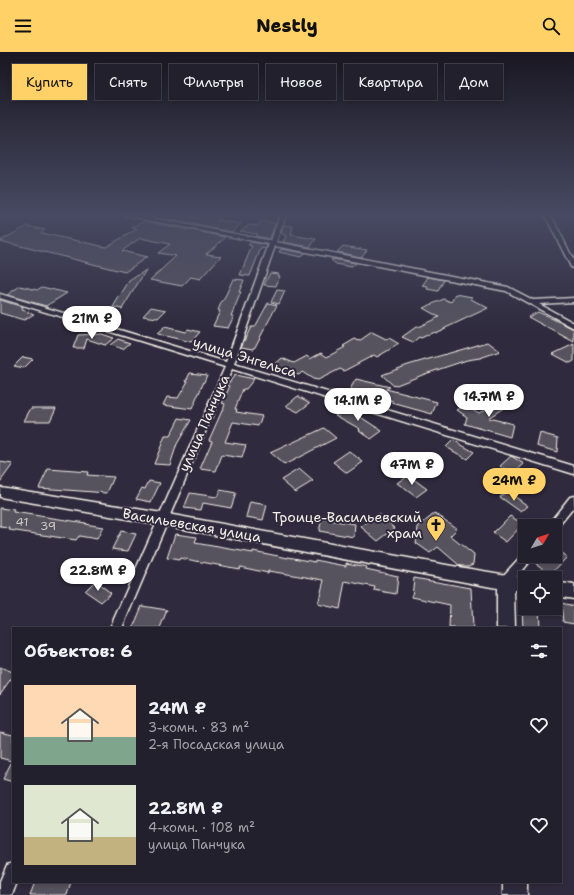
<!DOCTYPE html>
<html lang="ru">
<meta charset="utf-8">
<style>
:root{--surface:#23202e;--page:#2f2d3a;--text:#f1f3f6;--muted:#a3a3aa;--line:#403e4a;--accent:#ffd166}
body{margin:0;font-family:"Shantell Sans",sans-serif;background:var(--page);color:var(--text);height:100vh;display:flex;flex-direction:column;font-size:15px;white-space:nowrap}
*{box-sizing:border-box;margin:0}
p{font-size:13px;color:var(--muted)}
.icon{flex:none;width:22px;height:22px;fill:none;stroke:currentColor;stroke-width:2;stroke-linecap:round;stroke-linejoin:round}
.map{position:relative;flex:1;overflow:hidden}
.details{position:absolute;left:12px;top:575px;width:550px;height:256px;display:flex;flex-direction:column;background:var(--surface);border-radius:0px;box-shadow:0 2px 6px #0003,0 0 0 1px var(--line)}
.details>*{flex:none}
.banner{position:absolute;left:12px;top:12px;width:550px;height:36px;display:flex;gap:8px}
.needle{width:26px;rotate:51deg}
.buttons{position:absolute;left:518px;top:467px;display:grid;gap:8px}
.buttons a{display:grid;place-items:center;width:44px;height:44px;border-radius:0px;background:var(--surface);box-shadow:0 2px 6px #0003,0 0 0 1px var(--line);font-size:20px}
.price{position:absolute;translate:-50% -34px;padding:0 9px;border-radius:14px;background:#fff;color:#222;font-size:13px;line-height:26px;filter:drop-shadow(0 1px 2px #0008)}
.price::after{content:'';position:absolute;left:50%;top:24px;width:12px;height:9px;margin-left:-6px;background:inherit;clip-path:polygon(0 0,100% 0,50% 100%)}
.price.selected{background:var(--accent);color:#111}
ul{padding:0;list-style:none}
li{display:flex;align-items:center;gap:12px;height:100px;padding:0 12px}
li span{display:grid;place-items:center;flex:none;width:112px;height:80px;border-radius:0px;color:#555}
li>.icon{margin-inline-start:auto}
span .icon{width:48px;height:48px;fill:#fffc;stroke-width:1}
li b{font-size:17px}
h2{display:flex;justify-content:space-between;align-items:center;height:48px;padding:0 12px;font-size:17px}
.pill{padding:0 14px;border-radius:0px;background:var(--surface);box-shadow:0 2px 6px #0003,0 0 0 1px var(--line);font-size:14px;line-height:36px}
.pill.selected{background:var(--accent);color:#111}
header{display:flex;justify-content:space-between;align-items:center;height:52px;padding:0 12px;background:var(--accent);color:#111;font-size:18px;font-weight:800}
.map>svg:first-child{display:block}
.building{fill:#56525f;stroke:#f4f1e8}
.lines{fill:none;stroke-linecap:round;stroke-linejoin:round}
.street-casing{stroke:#f4f1e8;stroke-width:3}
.secondary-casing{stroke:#f4f1e8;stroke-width:3}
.street{fill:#2f2a3d;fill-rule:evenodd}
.secondary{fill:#2f2a3d;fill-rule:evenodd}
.labels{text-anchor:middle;stroke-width:4;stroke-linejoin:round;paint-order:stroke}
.number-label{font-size:12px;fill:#ccc9c6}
.street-label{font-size:14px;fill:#f4f1e8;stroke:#2f2a3d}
.poi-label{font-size:14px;fill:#f4f1e8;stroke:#2f2a3d;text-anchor:end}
</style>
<header><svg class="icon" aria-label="menu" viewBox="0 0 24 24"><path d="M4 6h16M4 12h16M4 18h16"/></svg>Nestly<svg class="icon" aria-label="search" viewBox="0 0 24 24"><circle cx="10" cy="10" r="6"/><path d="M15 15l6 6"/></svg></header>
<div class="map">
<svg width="574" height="843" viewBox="0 0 574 843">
<rect width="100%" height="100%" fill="#2f2a3d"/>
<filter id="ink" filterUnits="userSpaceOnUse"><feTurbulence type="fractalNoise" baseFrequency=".025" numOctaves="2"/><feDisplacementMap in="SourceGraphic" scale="8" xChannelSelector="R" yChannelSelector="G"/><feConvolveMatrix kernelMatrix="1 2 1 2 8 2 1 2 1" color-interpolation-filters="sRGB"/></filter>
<g filter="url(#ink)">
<!-- building -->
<path class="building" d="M165 163H181L199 166 205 163H211L221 165 217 168 241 172 232 180 160 166Z
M143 169 226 185 206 202 221 204 200 227 191 225 182 234 150 228 176 204 158 201 170 192 140 186 122 199 147 205 125 220 0 189 27 174 45 178 41 181 106 195 137 177 132 176Z
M262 169 275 171 270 187 255 184 257 182 240 179 249 173 257 174Z
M284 173 293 174 291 183 316 187 310 195 283 190 286 184 281 181Z
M251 190 267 193 266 197 261 196 250 224 240 223 252 194 248 193Z
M343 194 367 198 361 205 337 200Z
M281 197 304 201 301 205 279 200Z
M332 207 356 211 352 215 336 212 331 208Z
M146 218 122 257 113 255 129 229Z
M270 221 279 222 278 224H280L276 234 264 233Z
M428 225 444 228 438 239 427 237 428 235 422 234Z
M233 227 244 228 239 240H241L231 264H234L228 276 213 274 220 259 218 258 222 249H223Z
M20 234 37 238 42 235 67 241 46 254 7 243Z
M277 238 285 239 279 252 271 250Z
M456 242 472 245 471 247 488 256 435 281 434 280 421 286 419 285 413 290 402 285 416 275H418L439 265 423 256 444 247 451 250Z
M0 248 23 255 22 258 34 262 24 268 0 261Z
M268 251 277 253 254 297 241 295 251 275H255Z
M151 255 166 258 158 266 143 264Z
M538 260 574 277V290L528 265Z
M165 275 185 280 188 277 200 280 191 290 157 282Z
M372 280 386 287 389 286 399 292 377 305 374 303 344 319 340 317 318 328 313 327 302 320 299 323 272 315 282 306 294 311 307 304 310 307 321 301 327 305 345 295 343 294 355 287 359 289Z
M102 282 114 286 105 293 87 287 84 296H73L78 283Z
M118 287 130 291 123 297 110 293Z
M488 290 500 299 480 306 467 308 425 322 394 334 382 323 408 313Z
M574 292V309L570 311 553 302Z
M23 305 33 307 24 316 14 314Z
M190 321 207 323 192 357 163 353 167 345 178 346 188 329H186Z
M235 323 254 327 246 337H243L235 357H237L236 360 262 364 258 374 233 370 225 390 246 393 242 406 222 403 216 419 200 417 212 389 209 388 225 352 222 351 230 334 227 333Z
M356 327 390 335 386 337 437 350 432 362 392 351 393 349 350 337Z
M508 343 516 348 488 366 513 372 510 385 465 372 467 365 457 358 466 353 479 361Z
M298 344 310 351 298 360 286 354Z
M347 354 363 361 359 364 382 379 371 387 359 378 360 377 335 363Z
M31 356H56L50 369H24Z
M179 366 191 368 177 392 170 413 154 412 165 384H170Z
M324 376 336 386 284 413 270 401Z
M540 381 558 386 557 400 537 394Z
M453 388 474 400 467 407 446 395Z
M349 399 363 410 347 421 333 410Z
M511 404 524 412 513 422 500 414Z
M0 410 13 412 0 430Z
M48 417 88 420 87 423 114 425 107 441 39 436Z
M299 417 313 429 295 440 281 428Z
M408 423 427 437 416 445 397 431Z
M149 429 160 431 151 450 136 447 142 436 145 437Z
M220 438 236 441 231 456 203 451 201 458 184 456 190 441 217 445Z
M507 439 528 454 521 460 500 445Z
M250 450 267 453 263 468 246 465Z
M0 456 14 458 13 460 86 471 85 472 103 475 97 487 79 484 76 488 9 478 10 476 0 475Z
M435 461 457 477 450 484 474 503 473 512 468 514H460L438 495 430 501 416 491 418 475Z
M378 462 395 476 378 489 361 475Z
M510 464 523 472 506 490 493 481Z
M322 467 355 472 354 485 319 479Z
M121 479 136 482 128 499 112 497Z
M175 482 197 485 195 491 253 501V499L288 506V505L315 510V508L346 514V511L367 515 366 517 398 524 396 542 374 538 375 535 345 529 340 557 318 552 324 528 268 519V521L240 515 239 517 180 506 179 508 167 506Z
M555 497 567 505 551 522 535 511 542 504H555Z
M414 526 471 536 473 576H449L450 553 412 545Z
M95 529 111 541 101 550 85 539Z
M561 551 574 554V572L563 570Z
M142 554 167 558 160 576H133Z
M522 556H539L540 576H523Z
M0 615 13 620V624L0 642Z
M0 680 13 683V730L3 727 12 709 0 706Z
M35 830H71L67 843H30Z"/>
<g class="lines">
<defs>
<path id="street" d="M124 163H134L271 189 280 163H286L276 190 508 235 533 248 574 246V250L539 252 574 271V276L506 239 275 194 234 312 574 414V422L232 317 122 576H110L225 315 0 246V242L226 310 269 192Z
M545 163H551L574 209V217L571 215Z
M574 444V455L556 477 555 474H547L570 445Z
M525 500V504H533L531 507 509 534 505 535 501 534 499 530 501 526Z
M13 811V830H17L12 843H0V829L7 813Z"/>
<path id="secondary" d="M0 435 162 461 452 514 525 526V540L514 538 515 576H497V536L162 473 0 445Z
M555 530 574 533V547L555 544Z
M503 830H527V843H503Z"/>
</defs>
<!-- street casing -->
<use href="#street" class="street-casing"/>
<!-- secondary casing -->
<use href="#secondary" class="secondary-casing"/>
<!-- street -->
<use href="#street" class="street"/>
<!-- secondary -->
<use href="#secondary" class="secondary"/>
</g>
</g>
<!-- sky -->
<linearGradient id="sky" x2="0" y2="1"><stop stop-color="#1a1722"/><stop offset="0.58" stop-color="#474a62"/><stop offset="1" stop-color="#474a62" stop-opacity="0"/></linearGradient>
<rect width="574" height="281" fill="url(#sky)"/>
<!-- icons -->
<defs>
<symbol id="church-pin" viewBox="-11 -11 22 30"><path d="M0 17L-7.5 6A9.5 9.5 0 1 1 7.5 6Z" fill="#ffd166" stroke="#2f2a3d"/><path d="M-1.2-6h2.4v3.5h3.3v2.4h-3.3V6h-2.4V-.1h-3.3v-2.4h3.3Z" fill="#111"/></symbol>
</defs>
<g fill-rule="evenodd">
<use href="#church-pin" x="425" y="462" width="22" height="30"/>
</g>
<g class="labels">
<!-- number labels -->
<g class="number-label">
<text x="22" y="474">41</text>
<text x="48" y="478">39</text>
</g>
<!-- street labels -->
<g class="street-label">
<text transform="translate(245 305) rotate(17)" y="5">улица Энгельса</text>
<text transform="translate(204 371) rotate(-66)" y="5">улица Панчука</text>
<text transform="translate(192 473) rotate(10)" y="5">Васильевская улица</text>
</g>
<!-- poi labels -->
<g class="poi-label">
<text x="422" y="470">Троице-Васильевский<tspan x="422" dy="16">храм</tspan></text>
</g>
</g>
</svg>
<div class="buttons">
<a><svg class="needle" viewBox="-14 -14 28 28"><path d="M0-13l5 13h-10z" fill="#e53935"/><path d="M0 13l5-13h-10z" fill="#a3a3aa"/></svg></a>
<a><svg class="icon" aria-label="locate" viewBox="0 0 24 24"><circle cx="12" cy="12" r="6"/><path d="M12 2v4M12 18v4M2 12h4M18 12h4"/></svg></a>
</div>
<b class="price" style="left:92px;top:288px">21M ₽</b>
<b class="price" style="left:489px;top:366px">14.7M ₽</b>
<b class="price" style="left:358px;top:370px">14.1M ₽</b>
<b class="price" style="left:412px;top:434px">47M ₽</b>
<b class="price selected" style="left:514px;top:450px">24M ₽</b>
<b class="price" style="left:98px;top:540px">22.8M ₽</b>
<div class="banner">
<a class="pill selected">Купить</a>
<a class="pill">Снять</a>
<a class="pill">Фильтры</a>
<a class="pill">Новое</a>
<a class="pill">Квартира</a>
<a class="pill">Дом</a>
</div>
<section class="details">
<h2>Объектов: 6<svg class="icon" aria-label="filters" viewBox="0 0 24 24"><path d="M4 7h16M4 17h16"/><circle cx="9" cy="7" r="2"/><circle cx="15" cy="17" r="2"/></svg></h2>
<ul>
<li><span style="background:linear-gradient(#ffd9b3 65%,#7fa58c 0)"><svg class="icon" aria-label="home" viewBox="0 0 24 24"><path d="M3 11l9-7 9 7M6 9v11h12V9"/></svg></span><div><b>24M ₽</b><p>3-комн. · 83 m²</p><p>2-я Посадская улица</p></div><svg class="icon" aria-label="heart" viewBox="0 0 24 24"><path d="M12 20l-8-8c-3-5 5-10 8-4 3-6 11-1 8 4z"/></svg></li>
<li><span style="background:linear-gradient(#dfe7d0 65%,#c2b280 0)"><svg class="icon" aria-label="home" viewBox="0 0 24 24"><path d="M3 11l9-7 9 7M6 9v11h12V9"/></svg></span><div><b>22.8M ₽</b><p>4-комн. · 108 m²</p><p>улица Панчука</p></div><svg class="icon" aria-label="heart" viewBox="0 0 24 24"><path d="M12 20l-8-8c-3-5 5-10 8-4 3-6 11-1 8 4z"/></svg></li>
</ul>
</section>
</div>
